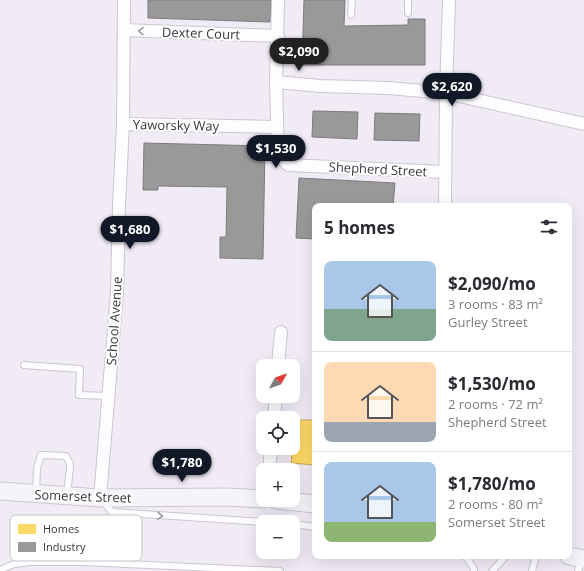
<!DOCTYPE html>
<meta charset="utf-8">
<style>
:root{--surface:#fff;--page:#f7f7f7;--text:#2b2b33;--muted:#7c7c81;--line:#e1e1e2;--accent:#111827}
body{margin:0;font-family:"Open Sans",sans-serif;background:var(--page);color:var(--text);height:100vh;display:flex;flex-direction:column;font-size:15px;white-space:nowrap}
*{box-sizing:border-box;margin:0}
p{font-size:13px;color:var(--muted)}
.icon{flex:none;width:22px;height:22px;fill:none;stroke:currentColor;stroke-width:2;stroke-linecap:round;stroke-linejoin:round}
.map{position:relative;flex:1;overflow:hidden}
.panel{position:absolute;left:312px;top:203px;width:260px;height:356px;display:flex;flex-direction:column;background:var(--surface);border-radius:8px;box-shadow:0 4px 16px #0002}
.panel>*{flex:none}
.needle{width:26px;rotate:50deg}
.controls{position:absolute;left:256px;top:359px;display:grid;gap:8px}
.controls a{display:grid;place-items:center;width:44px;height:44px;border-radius:8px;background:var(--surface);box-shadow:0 4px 16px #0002;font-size:20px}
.price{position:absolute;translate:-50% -34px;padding:0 9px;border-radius:14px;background:var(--accent);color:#fff;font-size:13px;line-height:26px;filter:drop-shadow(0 1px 2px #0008)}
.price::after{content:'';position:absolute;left:50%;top:24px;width:12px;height:9px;margin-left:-6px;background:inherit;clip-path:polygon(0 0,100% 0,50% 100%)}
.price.current{background:#222;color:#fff}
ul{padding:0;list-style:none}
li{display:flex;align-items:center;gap:12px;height:100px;padding:0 12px}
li+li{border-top:1px solid var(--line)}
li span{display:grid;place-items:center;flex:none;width:112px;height:80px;border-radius:8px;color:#555}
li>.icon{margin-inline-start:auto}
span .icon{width:48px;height:48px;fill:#fffc;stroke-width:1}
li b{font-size:17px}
h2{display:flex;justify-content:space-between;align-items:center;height:48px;padding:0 12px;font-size:17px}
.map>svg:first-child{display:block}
.homes{fill:#ffd966;stroke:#c4a85a}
.industry{fill:#999;stroke:#7c7b7e}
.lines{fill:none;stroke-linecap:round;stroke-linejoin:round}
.service-casing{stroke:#cac6cf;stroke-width:8}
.minor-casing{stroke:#cac6cf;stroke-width:14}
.secondary-casing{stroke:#cac6cf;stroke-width:19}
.service{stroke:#fdfcfe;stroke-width:6}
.minor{stroke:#fdfcfe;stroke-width:12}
.secondary{stroke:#f5f5f9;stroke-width:17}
.oneway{stroke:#9c999e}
.labels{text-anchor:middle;stroke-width:4;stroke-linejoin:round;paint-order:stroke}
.street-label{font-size:13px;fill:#3a363e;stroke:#fff}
.key{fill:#fff;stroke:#c4c3c5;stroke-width:1}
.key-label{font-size:11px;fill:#3a363e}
</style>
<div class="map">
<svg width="584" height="571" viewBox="0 0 584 571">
<rect width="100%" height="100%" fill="#f1ebf6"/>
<!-- homes -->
<path class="homes" d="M296 420H315V465L291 463Z"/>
<!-- industry -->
<path class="industry" d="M148 0H271L270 22 148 18Z
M304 0H345L344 26 408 25V19H425V65H302Z
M313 111 358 112 357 139 312 137Z
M375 113 420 114 419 141 374 140Z
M144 143 265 146 263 259 220 258V237H226L227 187 158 186V190H143Z
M299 178 395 183 393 206H315V239L296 238Z"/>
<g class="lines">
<defs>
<path id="service" d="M408 13V0
M351 15 352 0
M24 365 80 369 79 395 108 396
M293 426 296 427
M36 493 37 468 41 455 66 456 70 464V468L67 494
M103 501 112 512 263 522
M293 524 315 527
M465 556 473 567 474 571
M0 570 14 564 31 562H83L280 571
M492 571 506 556
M532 571 536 556
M578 571 582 560"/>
<path id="minor" d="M278 0 276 82 278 153 288 165 445 172
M124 30 278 36
M276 82 321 86 388 88 446 93 584 124
M123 124 277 127
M445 206 446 93 449 0
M278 366 281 332
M274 418 276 396
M269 470 271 448
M100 498 117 292 119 205 123 124 124 0"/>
<path id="secondary" d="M0 491 100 498 227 497 263 499
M276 500 315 504
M569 556 584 559"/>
</defs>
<!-- service casing -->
<use href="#service" class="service-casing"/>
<!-- minor casing -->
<use href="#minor" class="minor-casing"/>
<!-- secondary casing -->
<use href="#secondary" class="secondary-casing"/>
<!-- service -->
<use href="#service" class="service"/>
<!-- minor -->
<use href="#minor" class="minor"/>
<!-- secondary -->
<use href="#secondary" class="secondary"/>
</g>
<!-- one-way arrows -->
<defs><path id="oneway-chevron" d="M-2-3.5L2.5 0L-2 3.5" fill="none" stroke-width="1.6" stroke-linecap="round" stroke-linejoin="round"/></defs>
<g class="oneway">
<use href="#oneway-chevron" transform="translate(141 31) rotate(-178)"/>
<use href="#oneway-chevron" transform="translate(160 516) rotate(4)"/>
</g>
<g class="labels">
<!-- street labels -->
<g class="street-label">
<text transform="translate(201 33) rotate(2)" y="5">Dexter Court</text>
<text transform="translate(176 125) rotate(1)" y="5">Yaworsky Way</text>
<text transform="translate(378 169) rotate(3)" y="5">Shepherd Street</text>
<text transform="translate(114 321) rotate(-86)" y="5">School Avenue</text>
<text transform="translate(83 496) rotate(2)" y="5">Somerset Street</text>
</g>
</g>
<!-- legend -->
<rect x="10" y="515" width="132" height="46" rx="6" class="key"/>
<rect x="18" y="524" width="18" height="10" fill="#ffd966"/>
<rect x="18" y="542" width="18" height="10" fill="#999"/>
<g class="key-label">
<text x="43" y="533">Homes</text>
<text x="43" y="551">Industry</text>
</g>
</svg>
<div class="controls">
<a><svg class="needle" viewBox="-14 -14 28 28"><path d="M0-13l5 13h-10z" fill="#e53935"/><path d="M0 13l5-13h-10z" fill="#7c7c81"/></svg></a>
<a><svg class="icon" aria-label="locate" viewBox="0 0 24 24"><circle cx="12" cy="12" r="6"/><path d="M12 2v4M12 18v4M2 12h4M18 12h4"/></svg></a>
<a>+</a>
<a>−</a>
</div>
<b class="price current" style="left:299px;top:72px">$2,090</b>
<b class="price" style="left:452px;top:107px">$2,620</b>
<b class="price" style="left:276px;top:169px">$1,530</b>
<b class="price" style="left:130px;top:250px">$1,680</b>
<b class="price" style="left:182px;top:483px">$1,780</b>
<section class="panel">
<h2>5 homes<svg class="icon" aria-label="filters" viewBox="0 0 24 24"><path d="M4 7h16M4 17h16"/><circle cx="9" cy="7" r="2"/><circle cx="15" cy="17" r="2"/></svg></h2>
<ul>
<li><span style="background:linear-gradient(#a9c7e8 60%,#7fa58c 0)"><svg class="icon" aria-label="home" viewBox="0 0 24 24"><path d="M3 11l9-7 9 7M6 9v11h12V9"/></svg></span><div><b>$2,090/mo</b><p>3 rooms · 83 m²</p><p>Gurley Street</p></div></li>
<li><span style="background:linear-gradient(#ffd9b3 75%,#9aa5b1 0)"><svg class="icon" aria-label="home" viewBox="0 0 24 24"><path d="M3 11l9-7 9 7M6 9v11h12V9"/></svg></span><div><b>$1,530/mo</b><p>2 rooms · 72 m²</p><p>Shepherd Street</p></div></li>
<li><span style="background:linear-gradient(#a9c7e8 75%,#8fb573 0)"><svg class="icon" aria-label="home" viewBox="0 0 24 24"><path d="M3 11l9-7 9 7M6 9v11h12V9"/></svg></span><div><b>$1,780/mo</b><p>2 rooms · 80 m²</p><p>Somerset Street</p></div></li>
</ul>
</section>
</div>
